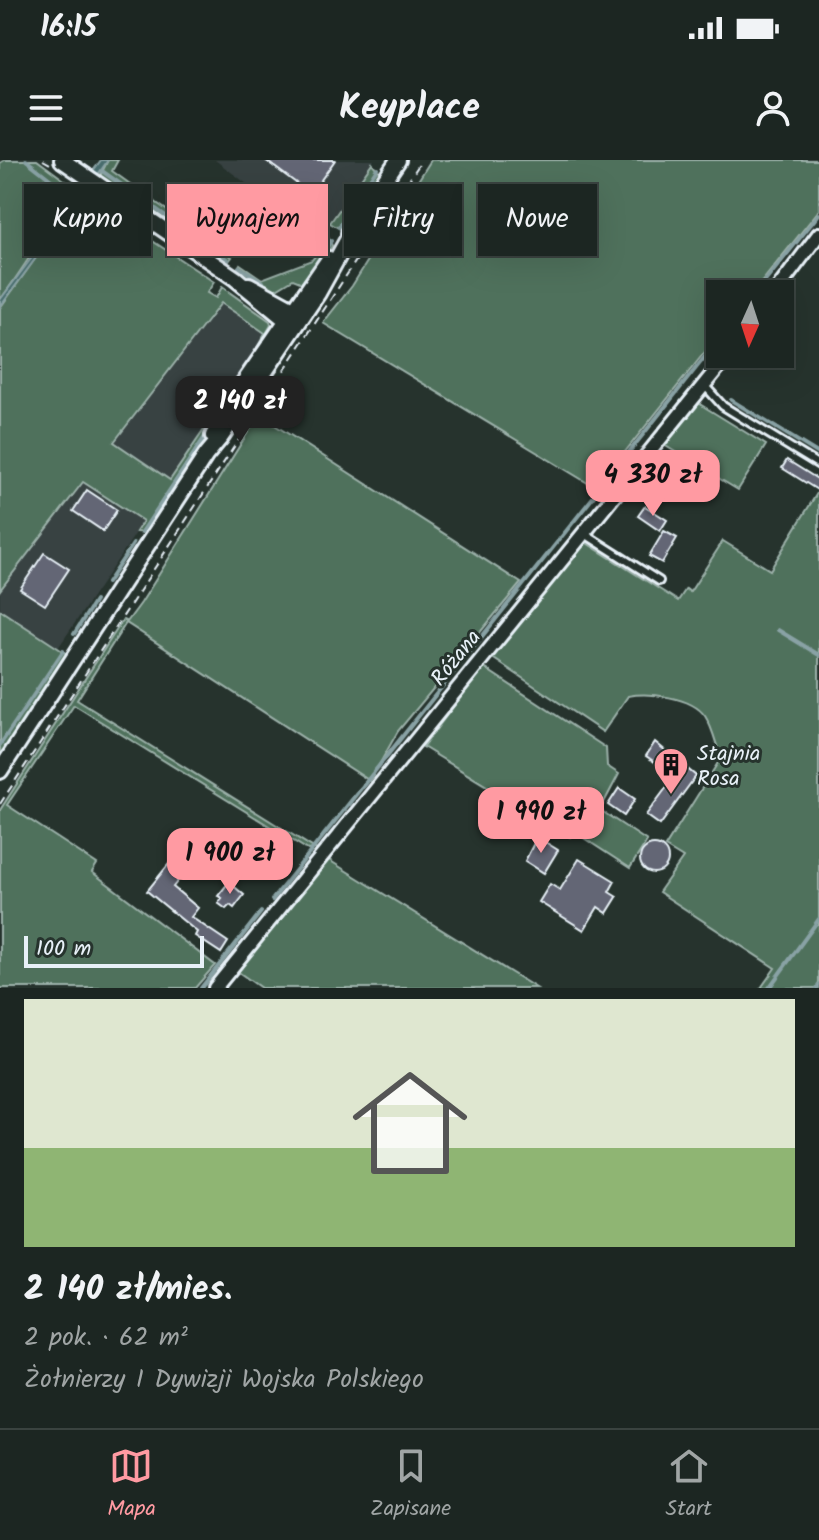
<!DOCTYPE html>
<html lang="pl">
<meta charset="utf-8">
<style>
:root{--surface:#1c2622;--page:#29322f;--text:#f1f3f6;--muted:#a0a5a5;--line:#3a4340;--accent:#ff9aa2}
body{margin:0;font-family:Kalam,sans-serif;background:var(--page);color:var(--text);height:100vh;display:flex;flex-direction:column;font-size:30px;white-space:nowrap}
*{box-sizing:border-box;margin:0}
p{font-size:26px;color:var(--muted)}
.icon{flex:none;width:44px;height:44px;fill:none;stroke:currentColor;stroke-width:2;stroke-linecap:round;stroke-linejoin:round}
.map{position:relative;height:828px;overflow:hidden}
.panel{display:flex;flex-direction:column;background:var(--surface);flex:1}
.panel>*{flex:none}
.hud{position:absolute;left:24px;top:24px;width:772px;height:72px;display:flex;gap:16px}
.needle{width:52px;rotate:183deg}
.tools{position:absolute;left:706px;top:120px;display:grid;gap:16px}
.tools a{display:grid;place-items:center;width:88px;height:88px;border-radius:0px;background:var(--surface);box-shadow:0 8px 32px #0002,0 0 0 2px var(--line);font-size:40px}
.scale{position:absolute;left:24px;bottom:20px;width:180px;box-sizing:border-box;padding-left:8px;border:4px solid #e8f1f8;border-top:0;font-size:22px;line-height:28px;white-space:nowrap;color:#e8f1f8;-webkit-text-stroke:6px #26332d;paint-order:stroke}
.price{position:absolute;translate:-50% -68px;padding:0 18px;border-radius:16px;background:var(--accent);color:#111;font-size:26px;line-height:52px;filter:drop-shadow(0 2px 4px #0008)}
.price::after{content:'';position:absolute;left:50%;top:48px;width:24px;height:18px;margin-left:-12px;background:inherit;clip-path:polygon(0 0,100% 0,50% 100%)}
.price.on{background:#222;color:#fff}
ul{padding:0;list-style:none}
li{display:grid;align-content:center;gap:16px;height:424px;padding:0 24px}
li+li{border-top:2px solid var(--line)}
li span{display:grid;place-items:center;height:248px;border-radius:0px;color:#555}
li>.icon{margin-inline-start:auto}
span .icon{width:144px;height:144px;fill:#fffc;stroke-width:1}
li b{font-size:34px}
.tag{padding:0 28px;border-radius:0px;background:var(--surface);box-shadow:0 8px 32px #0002,0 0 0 2px var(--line);font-size:28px;line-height:72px}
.tag.on{background:var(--accent);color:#111}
.status{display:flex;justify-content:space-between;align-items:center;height:56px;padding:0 40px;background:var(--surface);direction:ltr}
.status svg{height:22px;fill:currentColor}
header{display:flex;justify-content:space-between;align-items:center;height:104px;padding:0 24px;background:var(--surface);font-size:36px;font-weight:600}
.menu{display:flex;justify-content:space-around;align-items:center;height:112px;border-top:2px solid var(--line);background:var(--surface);font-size:22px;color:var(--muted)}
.menu a{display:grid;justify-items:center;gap:4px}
.menu .on{color:var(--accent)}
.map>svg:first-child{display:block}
.built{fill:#384242}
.green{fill:#4f715b;stroke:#9cb1aa;stroke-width:2}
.water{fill:#496d6e;stroke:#89a2a5;stroke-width:2}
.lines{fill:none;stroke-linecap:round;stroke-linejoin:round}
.stream{stroke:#89a2a5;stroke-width:4}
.building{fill:#636674;stroke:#e8f1f8;stroke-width:2}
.service-casing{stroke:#e8f1f8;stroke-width:12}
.minor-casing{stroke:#e8f1f8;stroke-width:18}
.tertiary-casing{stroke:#e8f1f8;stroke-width:20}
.path{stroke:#e8f1f8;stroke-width:2;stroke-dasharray:8 6;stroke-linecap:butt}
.service{stroke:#26332d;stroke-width:6}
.minor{stroke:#26332d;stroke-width:12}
.tertiary{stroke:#26332d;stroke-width:14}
.labels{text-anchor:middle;stroke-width:6;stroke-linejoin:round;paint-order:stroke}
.street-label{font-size:22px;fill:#e8f1f8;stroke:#26332d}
.poi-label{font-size:22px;fill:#e8f1f8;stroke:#26332d;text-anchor:start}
</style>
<div class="status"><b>16:15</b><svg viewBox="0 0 49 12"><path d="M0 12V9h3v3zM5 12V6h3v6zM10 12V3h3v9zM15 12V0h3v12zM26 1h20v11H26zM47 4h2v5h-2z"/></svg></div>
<header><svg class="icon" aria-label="menu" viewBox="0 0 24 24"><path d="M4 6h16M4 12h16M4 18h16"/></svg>Keyplace<svg class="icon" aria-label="person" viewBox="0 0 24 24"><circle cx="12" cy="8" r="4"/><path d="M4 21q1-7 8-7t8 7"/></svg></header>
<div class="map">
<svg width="819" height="828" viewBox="0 0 819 828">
<rect width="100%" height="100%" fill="#26332d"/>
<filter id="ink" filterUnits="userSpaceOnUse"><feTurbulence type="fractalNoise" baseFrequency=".0125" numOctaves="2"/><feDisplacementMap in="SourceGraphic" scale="16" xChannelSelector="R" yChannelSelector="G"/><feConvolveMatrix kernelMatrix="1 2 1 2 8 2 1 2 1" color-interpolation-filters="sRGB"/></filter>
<g filter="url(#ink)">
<!-- built -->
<path class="built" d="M215 0H374L318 77Z
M221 143 266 173 170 320 114 283Z
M84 321 144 361 58 488 0 450V430Z"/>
<!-- green -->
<path class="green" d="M5 0H37L79 31C47 65 28 103 0 140V3Z
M108 0H118L112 11 232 97 226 105 107 23 100 16Z
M431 0H819V50L752 134H720V173L596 328 323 163 352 126Z
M372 3 381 14 340 69 330 63Z
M85 36 214 122 207 133 216 138 222 127 270 161 271 165 248 205 265 173 221 143 114 282 170 320 239 218 198 294 147 373 136 372 143 361 83 322 0 430V148L38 95 44 80Z
M329 79 332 86 305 124 293 119 273 131 236 111 240 104 262 119 312 100Z
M698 243 766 285 738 330 664 285Z
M259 255 521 423 398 571 370 621 126 463 77 540 315 689 308 690 74 545 7 645 97 704 92 712 215 805 195 828H0V650L123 460 127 462 141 443Z
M819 330V828H761L775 808 659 732 683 698 665 687 721 598C716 585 713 568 705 556 692 537 649 532 628 536L603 572 491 497 585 382 678 441 686 429 690 432 723 381 770 410Z
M0 450 67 494 0 596Z
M483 507 606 588 607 606 619 614 600 650 647 681 630 708 576 673 593 645 570 677 423 587Z
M328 699 332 702 536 828H261L237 811Z"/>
<!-- water -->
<path class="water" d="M101 0H108L61 68 44 80 38 95 0 147V140L33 96 36 83 48 73Z"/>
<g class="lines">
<!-- stream -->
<path class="stream" d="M26 0 73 37
M102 11 228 100
M339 67 377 8
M317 102 331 81
M239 107 263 122
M755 134 819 54
M731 240 819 294
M142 372 208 272
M107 423 133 384
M778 470 819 495
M74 474 95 441
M0 585 63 491
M272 740 720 178
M201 828 261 752
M769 828 819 759
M817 828 819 825"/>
</g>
<!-- building -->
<path class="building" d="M265 0H335L311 34Z
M787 300 819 320V331L782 308Z
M87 330 117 350 103 371 73 351Z
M645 346 667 360 660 371 638 356Z
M664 371 677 378 662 403 649 396Z
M44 393 69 409 45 445 20 429Z
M655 582 696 616 660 665 646 655 675 616 646 596Z
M619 628 635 639 624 656 608 645Z
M203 674 231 697 222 707 202 690 173 727 198 748 191 757 228 782 221 793 195 776 197 772 147 731 189 679 194 684Z
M537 677 558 690 544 713 525 701Z
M640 699a14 14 0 1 1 28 0a14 14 0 1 1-28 0Z
M579 699 615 721 609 732 617 737 607 753 598 747 584 770 539 742 550 724 560 730Z
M229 722 244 735 234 748 230 745 226 749 218 743 222 738 218 736Z"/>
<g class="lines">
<defs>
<path id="service" d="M705 226 723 246 819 305
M585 374 659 421"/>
<path id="minor" d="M774 134 819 74
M215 828 729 194"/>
<path id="tertiary" d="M62 0 235 118 286 160H295
M349 73 398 0
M249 125 293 149 297 157
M213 276 231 241 329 99
M0 611 206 295 221 277 318 133 354 68"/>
</defs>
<!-- service casing -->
<use href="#service" class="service-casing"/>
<!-- minor casing -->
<use href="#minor" class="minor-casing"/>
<!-- tertiary casing -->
<use href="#tertiary" class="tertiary-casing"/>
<!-- path -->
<path class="path" d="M43 0 50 4
M0 644 422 0"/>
<!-- service -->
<use href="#service" class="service"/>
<!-- minor -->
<use href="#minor" class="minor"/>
<!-- tertiary -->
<use href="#tertiary" class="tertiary"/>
</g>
</g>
<!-- icons -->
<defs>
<symbol id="building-pin" viewBox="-11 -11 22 30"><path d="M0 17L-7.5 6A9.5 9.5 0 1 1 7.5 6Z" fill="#ff9aa2" stroke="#26332d"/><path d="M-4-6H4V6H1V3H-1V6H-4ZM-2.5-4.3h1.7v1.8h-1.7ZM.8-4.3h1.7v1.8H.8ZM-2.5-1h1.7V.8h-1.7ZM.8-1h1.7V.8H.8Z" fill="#111"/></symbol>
</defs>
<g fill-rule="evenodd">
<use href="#building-pin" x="651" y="585" width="40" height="54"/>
</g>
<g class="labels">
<!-- street labels -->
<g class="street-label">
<text transform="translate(455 497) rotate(-51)" y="8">Różana</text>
</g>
<!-- poi labels -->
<g class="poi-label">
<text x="697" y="600">Stajnia<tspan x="697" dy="25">Rosa</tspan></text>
</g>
</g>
</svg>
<div class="tools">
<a><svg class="needle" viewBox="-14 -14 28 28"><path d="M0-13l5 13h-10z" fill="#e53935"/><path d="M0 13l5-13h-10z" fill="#a0a5a5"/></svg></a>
</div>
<div class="scale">100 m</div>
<b class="price on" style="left:240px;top:284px">2 140 zł</b>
<b class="price" style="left:653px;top:358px">4 330 zł</b>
<b class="price" style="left:541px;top:695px">1 990 zł</b>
<b class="price" style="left:230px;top:736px">1 900 zł</b>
<div class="hud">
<a class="tag">Kupno</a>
<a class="tag on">Wynajem</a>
<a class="tag">Filtry</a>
<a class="tag">Nowe</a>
</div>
</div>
<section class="panel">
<ul>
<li><span style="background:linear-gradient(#dfe7d0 60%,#8fb573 0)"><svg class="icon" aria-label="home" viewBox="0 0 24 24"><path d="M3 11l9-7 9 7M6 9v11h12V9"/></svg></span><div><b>2 140 zł/mies.</b><p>2 pok. · 62 m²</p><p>Żołnierzy I Dywizji Wojska Polskiego</p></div></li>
</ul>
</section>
<nav class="menu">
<a class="on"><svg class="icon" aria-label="map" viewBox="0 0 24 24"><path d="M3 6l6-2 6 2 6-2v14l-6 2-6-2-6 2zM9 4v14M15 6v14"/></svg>Mapa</a>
<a><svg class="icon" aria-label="saved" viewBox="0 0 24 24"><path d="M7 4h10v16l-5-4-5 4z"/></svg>Zapisane</a>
<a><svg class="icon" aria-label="home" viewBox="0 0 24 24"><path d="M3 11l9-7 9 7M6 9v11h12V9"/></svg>Start</a>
</nav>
